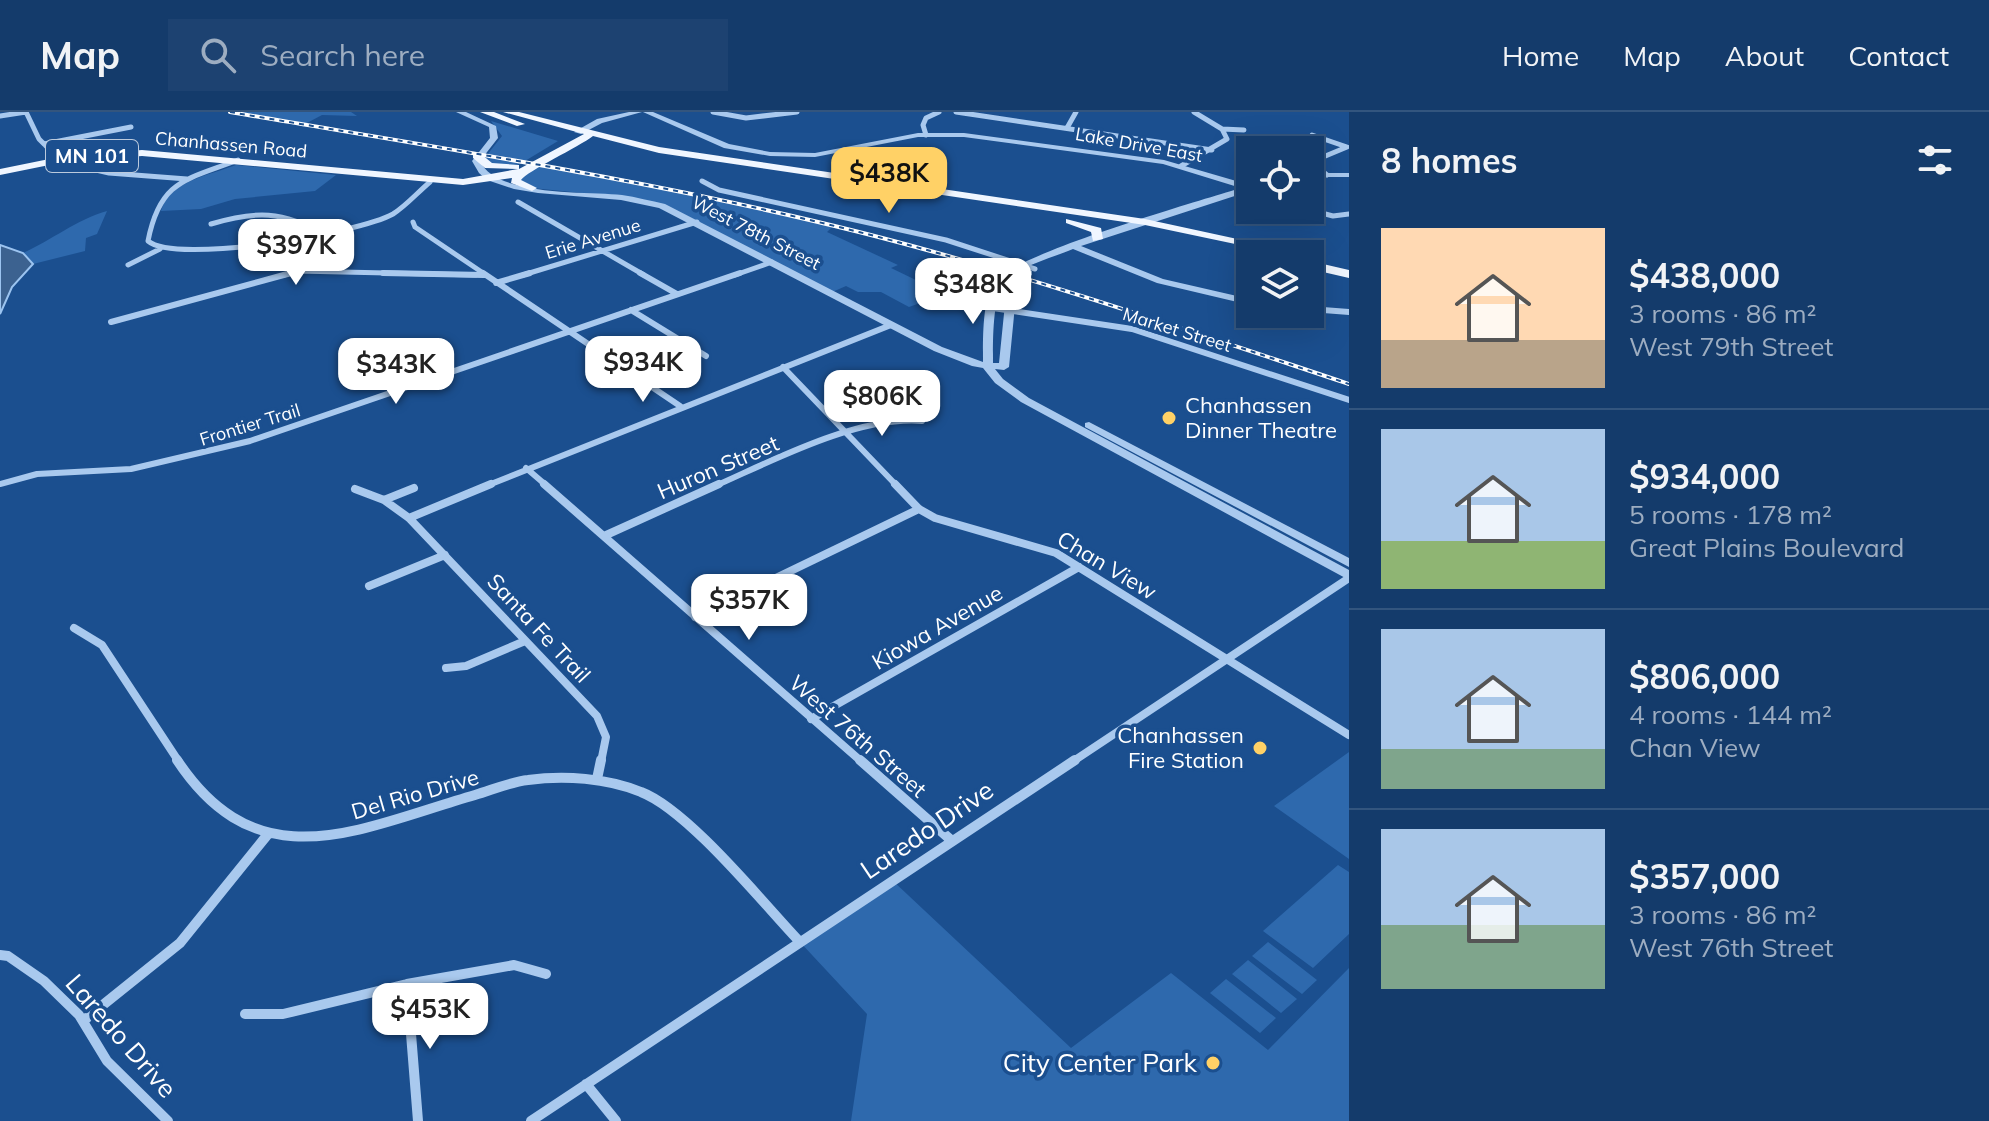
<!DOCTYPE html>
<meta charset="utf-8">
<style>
:root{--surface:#143b6b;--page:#1d4271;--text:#f1f3f6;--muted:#9dadc1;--line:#33557e;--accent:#ffd166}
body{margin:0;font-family:Mulish,sans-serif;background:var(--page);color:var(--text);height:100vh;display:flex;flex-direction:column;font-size:30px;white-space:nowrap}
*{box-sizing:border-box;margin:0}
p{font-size:26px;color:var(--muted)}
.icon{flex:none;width:44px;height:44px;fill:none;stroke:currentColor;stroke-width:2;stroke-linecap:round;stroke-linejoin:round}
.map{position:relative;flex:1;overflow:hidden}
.sheet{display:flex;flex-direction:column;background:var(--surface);width:640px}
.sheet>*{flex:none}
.fabs{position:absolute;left:1236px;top:24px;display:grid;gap:16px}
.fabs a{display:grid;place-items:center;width:88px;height:88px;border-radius:0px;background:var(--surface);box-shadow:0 8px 32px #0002,0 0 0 2px var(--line);font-size:40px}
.price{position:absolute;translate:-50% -68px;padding:0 18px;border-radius:16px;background:#fff;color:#222;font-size:26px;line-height:52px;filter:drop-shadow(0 2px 4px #0008)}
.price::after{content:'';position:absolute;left:50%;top:48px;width:24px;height:18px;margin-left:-12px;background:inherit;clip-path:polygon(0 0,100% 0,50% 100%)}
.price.on{background:var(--accent);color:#111}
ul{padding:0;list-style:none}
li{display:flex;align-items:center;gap:24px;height:200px;padding:0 32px}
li+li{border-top:2px solid var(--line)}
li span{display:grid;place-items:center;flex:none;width:224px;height:160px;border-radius:0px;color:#555}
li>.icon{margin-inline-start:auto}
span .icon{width:96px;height:96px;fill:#fffc;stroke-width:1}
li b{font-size:34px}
h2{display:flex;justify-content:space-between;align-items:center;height:96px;padding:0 32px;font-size:34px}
header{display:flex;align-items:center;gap:48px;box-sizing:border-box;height:112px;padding:0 40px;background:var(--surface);border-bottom:2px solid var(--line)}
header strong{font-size:38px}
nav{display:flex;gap:44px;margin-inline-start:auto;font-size:28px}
.search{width:560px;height:72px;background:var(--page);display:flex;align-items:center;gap:20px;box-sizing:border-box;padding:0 28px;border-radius:0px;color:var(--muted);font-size:30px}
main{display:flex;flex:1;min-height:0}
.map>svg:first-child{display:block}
.green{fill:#2e69ad}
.water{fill:#3c6290;stroke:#9cc4f0;stroke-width:2}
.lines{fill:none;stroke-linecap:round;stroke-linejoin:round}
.minor-far3{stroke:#a9c9ee;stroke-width:5}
.minor-far2{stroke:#a9c9ee;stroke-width:6}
.minor-far1{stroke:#a9c9ee;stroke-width:8}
.minor{stroke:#a9c9ee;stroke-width:10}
.tertiary{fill:#a9c9ee;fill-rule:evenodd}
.primary{fill:#f0f6ff;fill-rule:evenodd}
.rail-casing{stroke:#fff;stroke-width:4}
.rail{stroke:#1b4f8f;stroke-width:2;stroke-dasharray:5;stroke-linecap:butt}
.poi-dot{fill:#ffd166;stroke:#1b4f8f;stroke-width:3}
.labels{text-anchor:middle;stroke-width:7;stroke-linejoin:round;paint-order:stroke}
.far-street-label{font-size:18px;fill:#fff;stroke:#1b4f8f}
.shield{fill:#1b4f8f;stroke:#bbcadd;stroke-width:2}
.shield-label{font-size:20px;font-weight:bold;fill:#fff}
.poi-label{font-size:22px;fill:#fff;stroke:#1b4f8f;text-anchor:start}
.street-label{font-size:22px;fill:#fff;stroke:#1b4f8f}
.near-street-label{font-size:26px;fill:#fff;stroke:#1b4f8f}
.near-poi-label{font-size:26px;fill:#fff;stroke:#1b4f8f;text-anchor:end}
</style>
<header>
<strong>Map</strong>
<div class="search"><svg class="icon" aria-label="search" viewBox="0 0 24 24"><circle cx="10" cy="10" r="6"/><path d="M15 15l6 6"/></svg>Search here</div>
<nav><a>Home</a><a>Map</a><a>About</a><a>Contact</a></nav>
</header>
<main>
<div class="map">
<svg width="1349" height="1009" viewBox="0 0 1349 1009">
<rect width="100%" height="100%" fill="#1b4f8f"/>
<!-- green -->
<path class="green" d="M237 0H351L357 4 322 3 305 12Z
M491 9 558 29 520 52 491 55 483 48 502 24Z
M236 53 336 63 315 79 235 87 201 97 161 99C169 69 210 63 236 53Z
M541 54 687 81 833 114 827 120 898 153 891 156 945 182 909 195 881 180H858L846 174 830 181 662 94 632 86 532 76 517 71 520 62Z
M107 99 97 122 86 126 85 139 33 152 23 141C52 128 76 108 107 99Z
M1349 640V747L1274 694Z
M1338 753 1349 760V822L1313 856 1263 819Z
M892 768 1071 936 1171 861 1268 938 1349 856V1009H851L867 902 799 829Z
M1268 830 1317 868 1302 882 1252 844Z
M1248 848 1297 887 1281 901 1232 862Z
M1226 867 1276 906 1260 921 1210 881Z"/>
<!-- water -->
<path class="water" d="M0 133 23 141 33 152 12 175 0 202Z"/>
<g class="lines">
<!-- minor-far3 -->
<path class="minor-far3" d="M26 0 39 27 60 48
M713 0 746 6 797 0
M956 0 1212 38
M0 4 26 0
M1067 16 1076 0
M1222 17 1244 18
M926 23 923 13 926 6 939 0
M1312 23 1347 35 1311 50 1327 63
M44 32 131 15
M238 48C186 68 160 68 148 129 176 153 359 121 393 102 406 94 418 80 430 70
M66 51 109 61 187 67
M1181 54 1227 27 1222 17 1194 0
M702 69 719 78 946 128 1035 157
M518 90 644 163
M1310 98 1333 104 1349 102
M413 110 415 115 486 163
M211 112C254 99 284 98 323 123
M128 153 160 137
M284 163 298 159 476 163
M523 163 697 110
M735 163 772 150"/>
<!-- minor-far2 -->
<path class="minor-far2" d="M383 161 484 163
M483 161 680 294
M640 161 677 182
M496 171 530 161
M993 196 1132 217 1349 288
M631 198 706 244
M111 210 291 161
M783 255 897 374
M526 356 547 374
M0 372 37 362 131 357 250 329 740 161
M486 374 891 213
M715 374C774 348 857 304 922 309"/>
<!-- minor-far1 -->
<path class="minor-far1" d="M544 372 862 650
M895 372 919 397 935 406 1056 441 1349 623
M355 377 384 388 409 406 597 604 606 625 601 650
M384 388 414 376
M409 406 491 372
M604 424 719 372
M369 474 445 443
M695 505 919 397
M74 516 102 533 179 650
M446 556 466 554 525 529
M811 607 1079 455
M1072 650 1349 466"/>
<!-- minor -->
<path class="minor" d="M177 648C259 772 360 716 475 683 492 678 510 670 528 668 564 663 607 666 641 680 688 698 762 790 799 829
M860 648 951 728
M597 667 601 648
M0 843 8 844 44 869 79 903 107 949 168 1009
M407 872 418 1009
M245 902H283L407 872 514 853 546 862
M83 909 180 831 268 722
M586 972 616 1009
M531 1009 1075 648"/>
<!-- tertiary -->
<path class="tertiary" d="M456 0H466L496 14 498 26 480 49C496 85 587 79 622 83 636 85 651 89 665 92L942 235 983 250C983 229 982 188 994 170 1014 142 1199 89 1241 76L1163 52 964 25H918L815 45 770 44 724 36 643 0H653L729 32 770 40 815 41 918 21H964L1164 48 1250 73V79L1081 134 1163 167 1250 187V193L1157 171 1073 137C1052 146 1021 153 1005 170 992 184 993 232 993 251H999L1007 172 1026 159H1032V163L1017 173 1009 255 1004 258 995 257 1003 267 1029 286 1349 458V468L1021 290 995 271 983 256 972 254 934 239 659 96 621 88 538 81 514 77 487 68 479 61 472 49 490 26 489 15Z
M629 0H642L602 11 581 22 574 20 597 7Z
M1310 61H1349V65H1310Z
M1310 194 1349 197V203L1310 200Z
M1089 310 1349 446V455L1085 315V311Z"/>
<!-- primary -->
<path class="primary" d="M480 0H494L525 12 517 14Z
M503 0H519L659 35 1145 107 1306 142H1283L1145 113 659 41 593 24C579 35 527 59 521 68L537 76 532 79 511 71 512 66 463 73 142 44 64 50 0 63V57L64 44 142 38 463 67 518 57 485 56 473 46V42H481L492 51 519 53V57L584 22Z
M1066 107 1101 116 1103 127 1093 129 1091 120 1066 111Z
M1310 149 1349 158V166L1310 157Z"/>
<defs>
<path id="rail" d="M230 0C440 36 652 68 859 120 1025 162 1187 218 1349 272"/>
</defs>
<!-- rail casing -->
<use href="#rail" class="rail-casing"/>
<!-- rail -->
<use href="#rail" class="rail"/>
</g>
<!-- markers -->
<g class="poi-dot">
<circle cx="1169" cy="306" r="8"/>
<circle cx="1260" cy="636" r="8"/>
<circle cx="1213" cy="951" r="8"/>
</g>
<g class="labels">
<!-- far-street labels -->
<g class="far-street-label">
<text transform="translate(231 33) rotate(5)" y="6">Chanhassen Road</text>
<text transform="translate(1139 33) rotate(10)" y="6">Lake Drive East</text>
<text transform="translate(756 121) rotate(27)" y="6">West 78th Street</text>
<text transform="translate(593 127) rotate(-17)" y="6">Erie Avenue</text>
<text transform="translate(1177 218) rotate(17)" y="6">Market Street</text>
<text transform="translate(250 313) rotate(-17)" y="6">Frontier Trail</text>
</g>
<!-- shield labels -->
<rect class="shield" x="46" y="28" width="92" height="32" rx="6"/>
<g class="shield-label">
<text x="92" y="51">MN 101</text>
</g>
<!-- poi labels -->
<g class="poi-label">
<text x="1185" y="301">Chanhassen<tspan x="1185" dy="25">Dinner Theatre</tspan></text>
<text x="1244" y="631" text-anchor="end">Chanhassen<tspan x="1244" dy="25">Fire Station</tspan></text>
</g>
<!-- street labels -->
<g class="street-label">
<text transform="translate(718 355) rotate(-23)" y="8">Huron Street</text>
<text transform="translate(1107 453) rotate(31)" y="8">Chan View</text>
<text transform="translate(937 515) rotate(-30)" y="8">Kiowa Avenue</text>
<text transform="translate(539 516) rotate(47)" y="8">Santa Fe Trail</text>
<text transform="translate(858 624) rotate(41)" y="8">West 76th Street</text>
<text transform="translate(415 682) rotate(-16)" y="8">Del Rio Drive</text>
</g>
<!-- near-street labels -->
<g class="near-street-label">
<text transform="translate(927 718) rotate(-34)" y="9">Laredo Drive</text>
<text transform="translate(121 924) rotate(49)" y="9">Laredo Drive</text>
</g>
<!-- near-poi labels -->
<g class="near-poi-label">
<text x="1197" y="960">City Center Park</text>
</g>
</g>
</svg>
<div class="fabs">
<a><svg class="icon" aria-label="locate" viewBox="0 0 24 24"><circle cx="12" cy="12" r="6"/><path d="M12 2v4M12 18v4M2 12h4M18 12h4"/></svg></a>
<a><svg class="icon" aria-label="layers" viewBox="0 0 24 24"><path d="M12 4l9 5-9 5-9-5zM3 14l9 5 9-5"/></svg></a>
</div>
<b class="price on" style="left:889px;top:103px">$438K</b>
<b class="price" style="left:296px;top:175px">$397K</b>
<b class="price" style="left:973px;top:214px">$348K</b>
<b class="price" style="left:643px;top:292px">$934K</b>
<b class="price" style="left:396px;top:294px">$343K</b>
<b class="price" style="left:882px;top:326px">$806K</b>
<b class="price" style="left:749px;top:530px">$357K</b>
<b class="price" style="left:430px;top:939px">$453K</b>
</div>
<section class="sheet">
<h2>8 homes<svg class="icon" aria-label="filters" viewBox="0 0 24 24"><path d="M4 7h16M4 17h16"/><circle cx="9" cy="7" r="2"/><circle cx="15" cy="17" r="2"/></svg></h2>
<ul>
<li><span style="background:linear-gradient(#ffd9b3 70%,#b9a48a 0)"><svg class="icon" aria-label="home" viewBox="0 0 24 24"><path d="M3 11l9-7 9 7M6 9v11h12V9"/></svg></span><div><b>$438,000</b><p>3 rooms · 86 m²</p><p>West 79th Street</p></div></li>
<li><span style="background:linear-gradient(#a9c7e8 70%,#8fb573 0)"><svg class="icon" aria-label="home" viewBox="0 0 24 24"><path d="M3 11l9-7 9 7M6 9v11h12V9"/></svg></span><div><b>$934,000</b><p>5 rooms · 178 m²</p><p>Great Plains Boulevard</p></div></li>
<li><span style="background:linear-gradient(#a9c7e8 75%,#7fa58c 0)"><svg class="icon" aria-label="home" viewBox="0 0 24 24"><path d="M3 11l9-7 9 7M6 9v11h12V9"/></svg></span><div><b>$806,000</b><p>4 rooms · 144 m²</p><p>Chan View</p></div></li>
<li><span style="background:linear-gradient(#a9c7e8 60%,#7fa58c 0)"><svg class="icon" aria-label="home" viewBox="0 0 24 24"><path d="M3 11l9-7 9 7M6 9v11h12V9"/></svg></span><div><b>$357,000</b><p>3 rooms · 86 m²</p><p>West 76th Street</p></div></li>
</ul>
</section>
</main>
